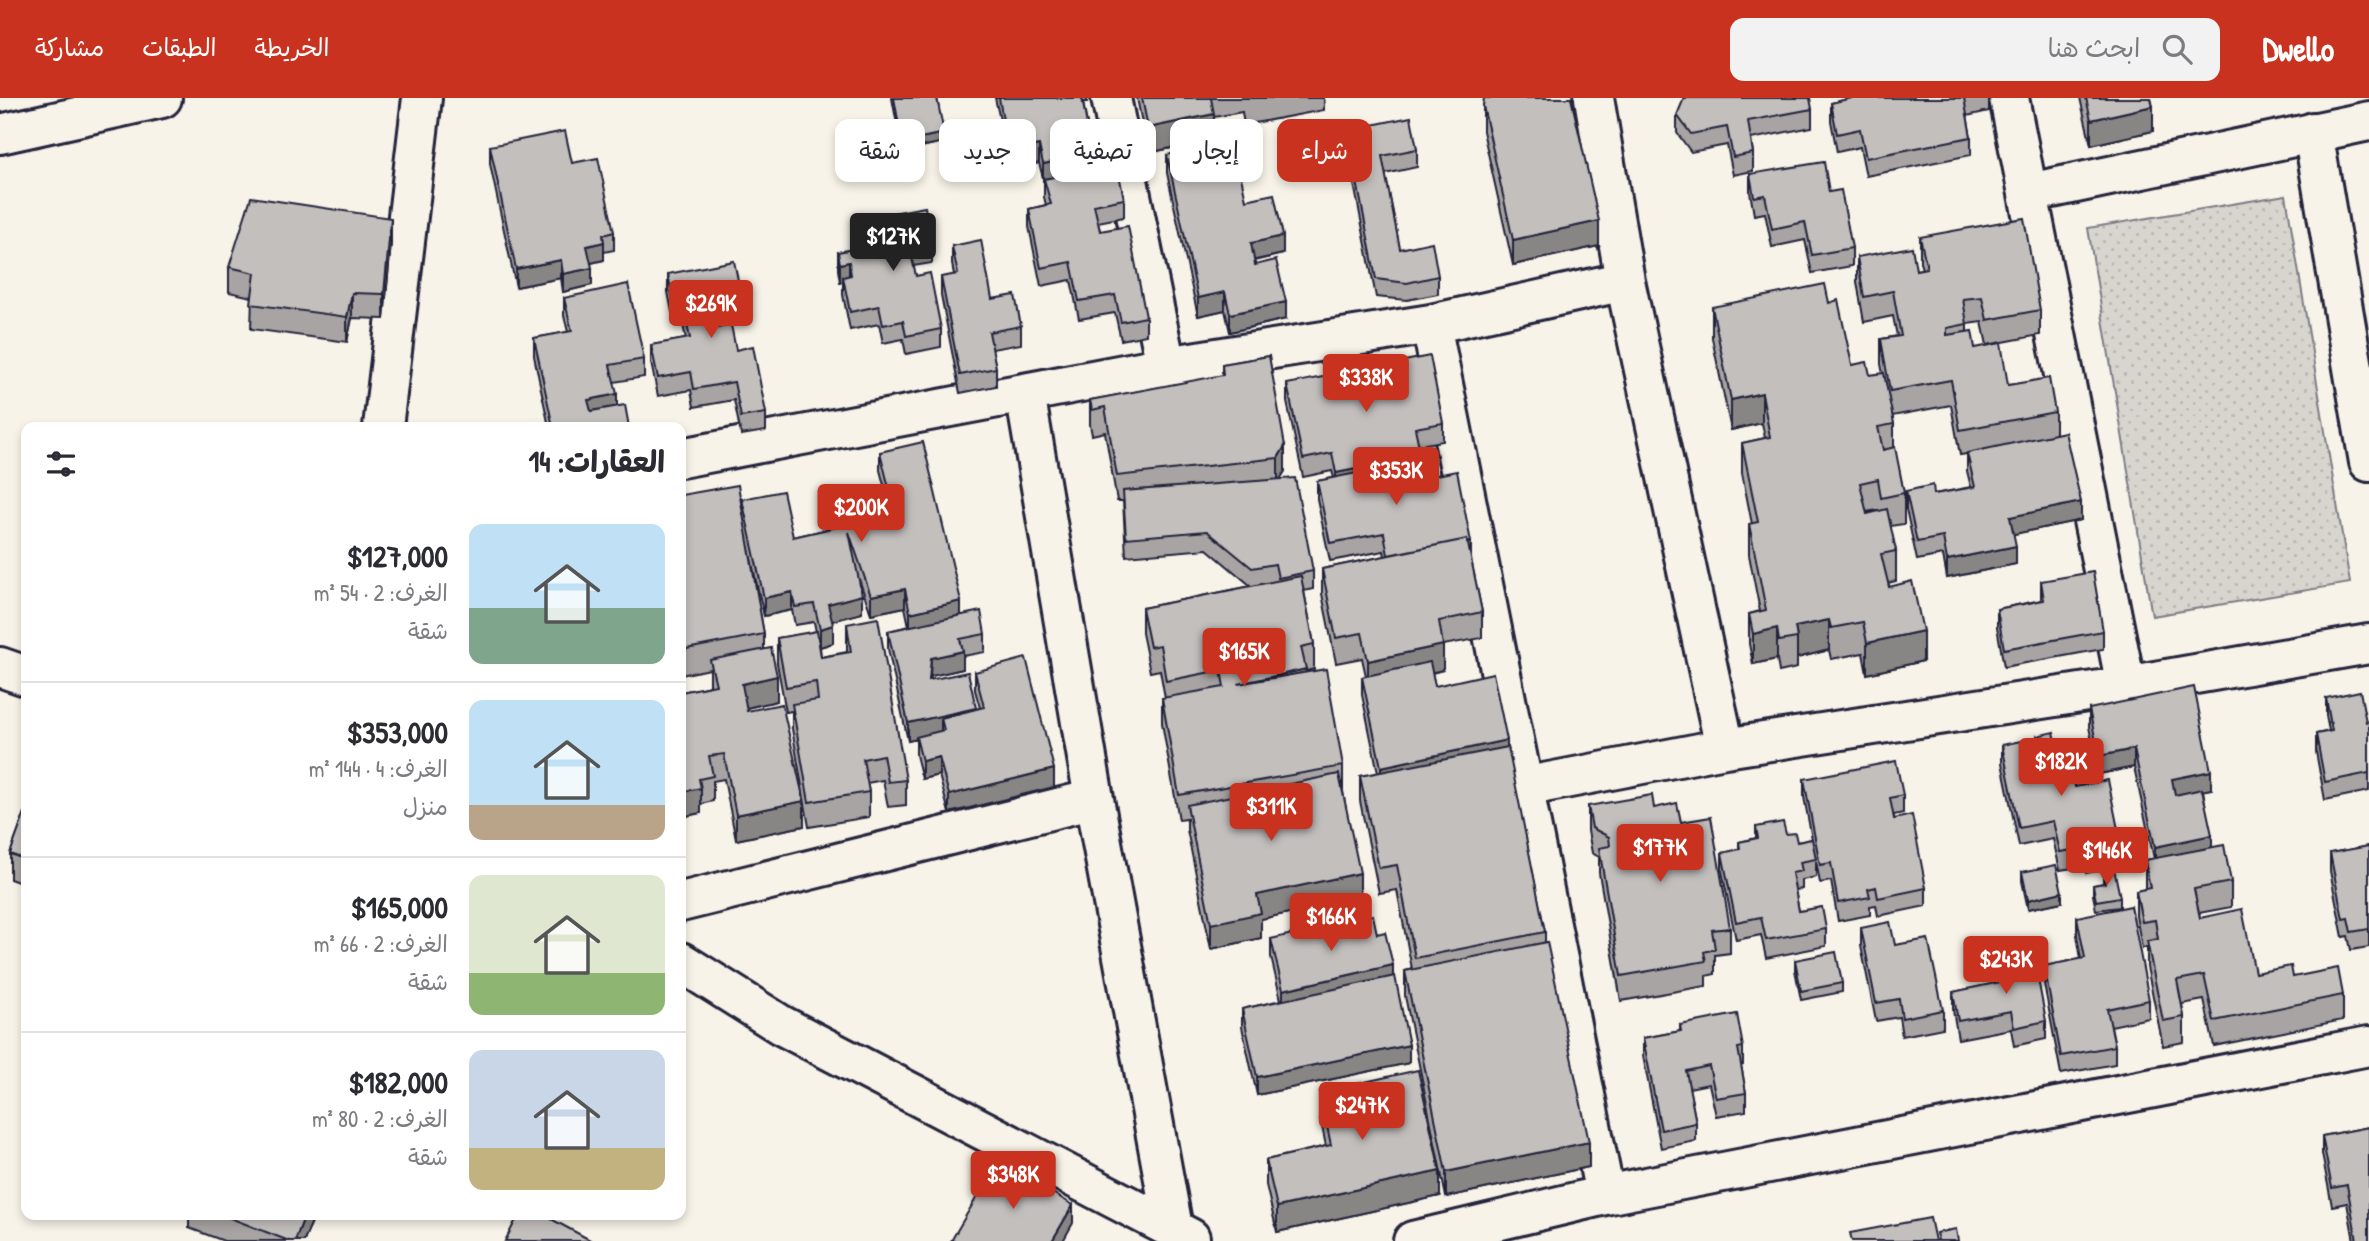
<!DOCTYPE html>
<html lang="ar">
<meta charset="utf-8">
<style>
:root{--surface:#fff;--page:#f2f2f3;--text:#2b2b33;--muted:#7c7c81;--line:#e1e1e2;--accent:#c8321e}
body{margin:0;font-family:"Patrick Hand","Playpen Sans Arabic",sans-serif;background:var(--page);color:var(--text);direction:rtl;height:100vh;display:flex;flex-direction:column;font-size:26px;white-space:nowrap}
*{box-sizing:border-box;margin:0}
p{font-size:23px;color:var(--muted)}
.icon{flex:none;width:38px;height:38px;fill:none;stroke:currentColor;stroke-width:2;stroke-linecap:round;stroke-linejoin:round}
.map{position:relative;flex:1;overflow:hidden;direction:ltr}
.panel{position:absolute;left:21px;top:324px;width:665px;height:798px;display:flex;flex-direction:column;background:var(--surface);border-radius:14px;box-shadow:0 4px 10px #0003;direction:rtl}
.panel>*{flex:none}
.hud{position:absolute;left:707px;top:21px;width:665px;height:63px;direction:rtl;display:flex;gap:14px}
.price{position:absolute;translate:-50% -60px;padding:0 16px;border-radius:7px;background:var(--accent);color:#fff;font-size:23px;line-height:46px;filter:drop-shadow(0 2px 4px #0008)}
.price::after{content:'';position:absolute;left:50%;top:42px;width:21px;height:16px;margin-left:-10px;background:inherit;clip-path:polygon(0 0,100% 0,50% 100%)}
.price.selected{background:#222;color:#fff}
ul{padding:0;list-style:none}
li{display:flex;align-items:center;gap:21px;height:175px;padding:0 21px}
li+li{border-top:2px solid var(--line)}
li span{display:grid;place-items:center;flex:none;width:196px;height:140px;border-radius:14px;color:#555}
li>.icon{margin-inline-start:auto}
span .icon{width:84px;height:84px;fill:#fffc;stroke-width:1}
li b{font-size:30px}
h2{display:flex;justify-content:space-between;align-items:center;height:84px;padding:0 21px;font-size:30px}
.pill{padding:0 24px;border-radius:14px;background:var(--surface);box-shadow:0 4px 10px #0003;font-size:24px;line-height:63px}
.pill.selected{background:var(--accent);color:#fff}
header{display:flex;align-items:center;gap:42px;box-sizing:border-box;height:98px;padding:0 35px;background:var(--accent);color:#fff}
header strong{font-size:33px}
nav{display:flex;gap:38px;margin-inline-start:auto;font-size:24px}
.search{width:490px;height:63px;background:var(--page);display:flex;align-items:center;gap:18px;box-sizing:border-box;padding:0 24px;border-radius:14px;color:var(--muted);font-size:26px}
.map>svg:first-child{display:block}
.garden{fill:url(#garden-dots);stroke:#7d7c85;stroke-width:2}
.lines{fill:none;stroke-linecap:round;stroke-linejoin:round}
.street-casing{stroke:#22223b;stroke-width:44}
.street{stroke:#f7f3e8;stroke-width:38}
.wall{fill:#a7a4a3;stroke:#22223b;stroke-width:2;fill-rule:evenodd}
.shaded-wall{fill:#888684;stroke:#22223b;stroke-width:2}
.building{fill:#c2bfbd;stroke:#22223b;stroke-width:2}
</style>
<header>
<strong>Dwello</strong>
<div class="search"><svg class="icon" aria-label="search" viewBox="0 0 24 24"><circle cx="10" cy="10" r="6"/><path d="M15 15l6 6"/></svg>ابحث هنا</div>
<nav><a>الخريطة</a><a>الطبقات</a><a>مشاركة</a></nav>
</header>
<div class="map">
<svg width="2369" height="1143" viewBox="0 0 2369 1143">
<defs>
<pattern id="garden-dots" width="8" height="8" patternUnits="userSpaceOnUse" patternTransform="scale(1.75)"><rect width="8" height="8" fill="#d8d5cf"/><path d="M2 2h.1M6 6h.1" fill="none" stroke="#b9b7b3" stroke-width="1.8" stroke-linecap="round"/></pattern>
</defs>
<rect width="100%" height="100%" fill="#f7f3e8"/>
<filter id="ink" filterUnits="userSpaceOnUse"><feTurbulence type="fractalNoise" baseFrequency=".0143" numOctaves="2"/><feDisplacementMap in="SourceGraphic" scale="14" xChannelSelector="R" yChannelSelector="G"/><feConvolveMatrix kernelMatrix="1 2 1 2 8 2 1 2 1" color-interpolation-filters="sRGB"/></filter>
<g filter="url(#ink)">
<!-- garden -->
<path class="garden" d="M2286 97 2350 485 2152 518 2088 130Z"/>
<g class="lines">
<defs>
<path id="street" d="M1111 0 1166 268
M1594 0 1625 183 1725 650
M2009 0 2126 588
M2313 34 2369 364
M0 36 162 0
M2029 95 2369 23
M1431 226 1605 1097
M1025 295 1094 701 1173 1130
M383 329 422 0
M681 360 1166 268 1431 226 1625 183
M0 569 26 578
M1523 689 1725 650 2126 588 2369 546
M681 804 1094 701
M681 864 781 927 1190 1140
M1413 1143 1605 1097 2369 948"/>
</defs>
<!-- street casing -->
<use href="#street" class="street-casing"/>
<!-- street -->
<use href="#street" class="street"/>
</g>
<!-- wall -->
<path class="wall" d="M892 0H937L944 44 902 53Z
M995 0H1087V4H1083L1089 38 1124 101V119L1098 124 1100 133 1146 219V237L1121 242 1115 215 1079 221 1071 182 1041 188 1029 129V111L1046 107 1044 99V84L1039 65 973 79 966 47V29L1000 22Z
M1137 0H1324V12L1244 27 1242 14 1214 19V41L1148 55Z
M1852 0H1989V13L1967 18 1971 39V57L1866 78 1860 49 1837 54 1831 23V5Z
M2080 0H2151L2153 33 2091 47Z
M1483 8 1599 148 1513 167 1483 33Z
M1812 11V29L1751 41 1753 55V73L1733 77 1727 47 1691 54 1677 35V17Z
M1347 32 1417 51V69L1385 76 1400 151 1438 178V196L1407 202 1376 199 1347 50Z
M490 48 572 65 614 134V152L604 154V162L591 165 592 187 563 194 561 180 516 189 490 66Z
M1167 57 1246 102 1283 156 1254 163 1255 167 1286 221 1230 234 1225 212 1198 218 1167 75Z
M1750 76 1829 94 1852 150V168L1812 175 1805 142 1772 149 1765 115 1754 117 1750 94Z
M887 116 932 147V165L913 168 916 178 941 231V249L906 256 903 241 883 245 879 226 850 232 843 197V184H840L838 172V154L862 149 861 143V125L881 129 887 127Z
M1920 139 2040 212V237L1987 247 1982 224 1967 226V234L1975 250 2008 287 2055 314V336L2081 422 2013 436 2016 466 1947 480 1943 457 1917 462 1906 411V393L1934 396 1971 389 1967 373V356L1960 357 1951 307 1892 318 1894 326V349L1904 395V426L1890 428 1896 453V483L1888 485 1923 563 1867 576 1863 555 1831 561 1829 552 1797 560V570L1779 574 1777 561 1753 566 1749 546V516L1760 513 1749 457V426H1752L1742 375V345L1765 340 1762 325 1731 332 1712 240V209L1829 205 1852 267 1870 277 1883 276 1881 266V241L1897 238 1893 218 1864 224 1857 184V159L1916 172 1922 171 1920 164ZM1878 412V413L1867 416 1866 414Z
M391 145 384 221 352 220 347 244 251 231 252 199 229 194V169Z
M952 148 992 201 1021 228V246L992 251 996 270V288L960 295 941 197V179L954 177 952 166Z
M668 176 741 197V214L706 221 708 232 736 252 766 315V333L741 337 734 302 694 309 691 292 658 298 651 265V247L686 241 680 213 672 214 668 194Z
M564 200 644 261V279L614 284 617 308 629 329H549L534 258V240L568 234 564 218Z
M1269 258 1285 373 1280 381 1313 473V491L1304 493 1314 546V571L1306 573V575L1343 668V693L1360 800 1261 821V840L1211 851 1187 732V721L1179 722 1162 625V600H1165L1160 572 1150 574 1142 535V510L1251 488 1207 451 1126 458 1123 403H1117L1105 334 1092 337 1090 327V302L1222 278V266Z
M1287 286 1443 325V343L1419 347 1421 362 1426 379 1471 462 1482 514V540L1443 547V572L1432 575 1435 588 1507 649 1545 834V845L1589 1069 1446 1099 1405 898V873L1412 871 1397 792 1379 795 1360 703V678L1378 675 1362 597V579L1366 578 1362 560 1336 565 1322 496V471L1385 458 1384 453 1330 463 1317 401V383L1334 380 1332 373 1303 379 1287 304Z
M880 354 961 517 985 536V554L963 558V571L931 578 930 582 976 611 980 610 975 592V574L1054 689 949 715 939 677 922 681 916 657V641L908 643 888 551V533L909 528 905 509 871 516 859 481 862 515 832 523 833 545 820 549 821 559 847 554V526L906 682V707L888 709 883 682 867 685 869 694V719L809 729 792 631V613L786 614 777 565V540L816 534 814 524 795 527 792 512 764 518 748 447 764 536V551L777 603 746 610 747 613 804 728 736 742 724 681 713 683V703L701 706V715L681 719V594L710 588V571L681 577V397L742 412V401L793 439 846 427 885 391 880 372Z
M2041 483 2103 533V551L2004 569 1997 529V511L2041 502Z
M2326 600 2366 624 2369 623V693L2325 702 2316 654V636L2329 633 2326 618Z
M2089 611 2211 691 2203 692 2212 749 2231 784V809L2199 815 2200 820 2255 875 2293 879 2343 897V922L2214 948 2204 902 2182 906 2184 919V944L2163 948 2147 869V849L2142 850 2136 818V793L2145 791V762L2154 761 2134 669 2099 676 2089 629Z
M2037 638 2060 661 2083 677V687L2122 751V768L2086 775 2085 768 2060 772 2053 741 2019 748 2002 665V647L2025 662 2037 659Z
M1804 681 1903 697V715L1894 717V721L1926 790V808L1878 818 1876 807 1870 808V817L1838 823 1831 783 1820 785 1816 763V779L1802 782V791L1795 792 1799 813 1826 831V848L1766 860 1761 837 1736 842 1722 773V755L1739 752V744L1756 740V729L1786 736 1797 744 1812 741 1804 699Z
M1588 708 1654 710 1681 724 1730 830V855L1715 857V876L1706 878V888L1621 903 1599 775V759L1592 755 1588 733Z
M26 712V787L10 781V756Z
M2369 748V849L2351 852 2348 838 2343 839 2330 773V755Z
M2022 774 2062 804 2028 811 2022 783Z
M2103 774 2120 799V809L2096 812 2093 797V787L2103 785Z
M2077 819 2149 902V920L2111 928 2115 948V966L2061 976 2044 886V868L2081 861 2077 837Z
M1861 830 1895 847 1943 912V930L1902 938 1899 919 1876 923 1861 848Z
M1377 836 1393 879 1409 965 1257 997 1242 929V911L1281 902 1271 859V841Z
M1795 862 1842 885V894L1801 902 1795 872Z
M2002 866 2046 923V941L2014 948 2011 931 1958 941 1953 912V894L2002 884Z
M1680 927 1743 949V967H1741L1746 995V1013L1716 1018 1709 986 1689 990 1696 1025V1043L1661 1050 1643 958V940L1680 933Z
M1320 994 1440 1098 1277 1134 1266 1087V1062L1326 1048 1320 1019Z
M2369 1029V1143H2354L2347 1105 2332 1108 2322 1056V1038Z
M189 1116H315L304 1143H224L189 1130Z"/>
<!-- shaded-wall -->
<path class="shaded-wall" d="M2153 8V33L2091 47V22Z
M1214 16V41L1148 55V30Z
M944 35V44L902 53V44Z
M1039 47V65L973 79V61Z
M1106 53V71L1044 81 1043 84V66Z
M391 120V145L384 221V196Z
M1599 123V148L1513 167V142Z
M1283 138V156L1251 163V145Z
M604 144V162L587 166V148Z
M561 162V180L516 189V171Z
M849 164V182L843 179V184H840V166Z
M592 170V187L563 194V176Z
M1225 194V212L1198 218V200Z
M352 195V220L347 244V219Z
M1286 204V221L1230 234V216Z
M1762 295V325L1731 332V302Z
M617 296V314L588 320V302Z
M1285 348V373L1278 385V360Z
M1421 358V376L1336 393V375Z
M2081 404V422L2010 437V419Z
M1471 444V462L1389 461Z
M2016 448V466L1947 480V462Z
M905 491V509L871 516V498Z
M792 494V512L764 518V500Z
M862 497V515L828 524V506Z
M961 503V521L910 533V515Z
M1829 522V552L1797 560V540L1795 529Z
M833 527V545L820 549V531Z
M1777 530V561L1753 566V536Z
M1923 533V563L1867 576V545Z
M1443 547V572L1368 588V563Z
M963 553V571L931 578 929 600 931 560Z
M1306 571V596L1238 586Z
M777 578V603L742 611V586Z
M976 610V628L941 620V636L908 643V625Z
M1507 642V660L1381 687V669Z
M2134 651V669L2099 676V658Z
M939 659V677L922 681V663Z
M1054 671V689L949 715V697Z
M2211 673V691L2172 699V681Z
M701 690V715L681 719V694Z
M804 703V728L736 742V717Z
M2212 737V755L2155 767V749Z
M1360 775V800L1261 821V840L1211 851V826L1257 797Z
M2062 794V804L2028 811V802Z
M1393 867V885L1283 910V892Z
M1409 947V965L1257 997V979Z
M1589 1044V1069L1446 1099V1074Z
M1440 1073V1098L1277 1134V1109Z
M1073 1107V1125L1063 1143H1052Z
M305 1116H315L304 1143H295Z"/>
<!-- building -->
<path class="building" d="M894 0H937L944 35 902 44Z
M999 0H1082L1089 38 1103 36 1106 53 1043 66 1039 47 973 61 966 29 1003 22Z
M1142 0H1211L1214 16 1148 30Z
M1484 0H1571L1599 123 1513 142 1483 8Z
M1684 0H1810L1812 11 1748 23 1753 55 1733 59 1727 29 1691 36 1677 17Z
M1852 0H1966H1964L1971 39 1866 60 1860 31 1837 36 1831 5Z
M2086 0H2151L2153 8 2091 22Z
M1411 19 1417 51 1382 58 1400 151 1432 144 1438 178 1407 185 1376 181 1347 32Z
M565 33 572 65 598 60 614 134 603 137 604 144 587 148 592 170 563 176 561 162 516 171 490 48Z
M1233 42 1246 102 1274 96 1283 138 1251 145 1255 167 1276 162 1286 204 1230 216 1225 194 1198 200 1167 57Z
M1824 64 1829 94 1841 92 1852 150 1812 157 1805 124 1772 131 1765 97 1754 99 1750 76Z
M1117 66 1124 101 1094 107 1100 133 1128 128 1146 219 1121 224 1115 197 1079 203 1071 164 1041 170 1029 111 1051 106 1044 81Z
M251 99 391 120 384 196 352 195 347 219 251 206 255 175 229 169Z
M925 109 932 147 910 151 916 178 930 175 941 231 906 238 903 223 883 227 879 208 850 214 843 179 851 177 849 164 840 166 838 154 865 149 861 125 879 122 881 129 890 127 887 116Z
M2024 120 2040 212 1987 222 1982 199 1963 201 1967 226 1947 230V237L1972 233 1975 250 2001 245 2008 287 2049 280 2055 314 1960 332 1951 282 1890 293 1881 241 1901 238 1893 193 1864 199 1857 159 1912 149 1916 172 1927 170 1920 139Z
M981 142 992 201 1015 197 1021 228 989 234 996 270 960 277 941 179 958 176 952 148Z
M734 163 741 197 703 204 708 232 731 227 736 252 753 248 766 315 741 319 734 284 694 291 691 274 658 280 651 247 690 240 680 195 672 196 668 176Z
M628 186 644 261 610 267 617 296 588 302 591 313 625 307 629 329H553L534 240 572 233 564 200Z
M1825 186 1829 205 1838 202 1852 267 1867 264 1870 277 1884 275 1894 326 1878 329 1883 352 1895 349 1904 395 1881 400 1878 381 1860 385 1867 416 1887 411 1896 453 1881 456 1889 489 1912 483 1923 533 1867 545 1863 524 1831 530 1829 522 1795 529 1797 540 1779 543 1777 530 1753 536 1749 516 1766 512 1749 426 1758 424 1742 345 1770 339 1762 295 1731 302 1712 209Z
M1269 258 1285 348 1278 360 1117 378 1105 309 1092 312 1090 302 1223 277 1222 266Z
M1430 258 1443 325 1415 330 1421 358 1336 375 1332 355 1303 361 1287 286Z
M2065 334 2081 404 2010 419 2016 448 1947 462 1943 439 1917 444 1906 393 1933 387 1934 396 1975 389 1967 355Z
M923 344 961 503 910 515 905 491 871 498 849 434 862 497 828 506 833 527 820 531 814 506 795 509 792 494 764 500 742 401 783 393 793 439 846 427 847 400 889 390 880 354Z
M1422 362 1426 379 1457 373 1471 444 1467 445V441L1388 457 1384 435 1330 445 1317 383Z
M1295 380 1313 473 1278 480 1275 466 1252 470 1207 433 1126 440 1123 393Z
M738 387 764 536 681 552V397Z
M1467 441 1482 514 1439 523 1443 547 1368 563 1362 535 1336 540 1322 471Z
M2093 474 2103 533 2004 551 1997 511 2044 502 2041 483Z
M1301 478 1314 546 1301 549 1306 571 1238 586 1326 571 1343 668 1179 697 1162 600 1224 589 1221 572 1166 583 1160 547 1150 549 1142 510Z
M981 513 985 536 960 541 963 553 931 560 929 582 968 574 976 610 908 625 888 533Z
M878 520 906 682 888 684 883 657 863 661 869 694 809 704 792 606 818 602 816 584 786 589 777 540 817 533 821 559 851 554 847 526Z
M771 550 777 578 742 586 747 613 782 606 804 703 736 717 724 656 709 658 713 678 699 681 701 690 681 694V594L716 587 710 562Z
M1026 560 1054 671 949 697 939 659 922 663 916 639 944 632 941 620 984 609 975 574Z
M1430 564 1435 588 1493 575 1507 642 1381 669 1362 579Z
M2194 589 2211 673 2172 681 2175 697 2202 691 2212 737 2155 749 2134 651 2099 658 2089 611Z
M2360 593 2366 624 2369 623V675L2325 684 2316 636 2332 633 2326 600Z
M2054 634 2060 661 2079 658 2083 677 2073 679 2075 689 2108 682 2122 751 2086 757 2085 750 2060 754 2053 723 2019 730 2002 647 2021 643 2025 662 2041 659 2037 638Z
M1508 649 1545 834 1415 860 1397 767 1379 770 1360 678Z
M1896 663 1903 697 1890 700 1894 721 1912 717 1926 790 1878 800 1876 789 1868 791 1870 799 1838 805 1831 765 1820 767 1804 681Z
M1339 676 1360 775 1257 797 1261 815 1211 826 1187 707Z
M1652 697 1654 710 1677 705 1681 724 1711 719 1730 830 1712 832 1715 851 1704 854 1706 863 1621 878 1599 750 1610 748 1609 739 1592 730 1588 708Z
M26 712V762L10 756Z
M1783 724 1786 736 1795 735 1797 744 1812 741 1816 761 1800 764 1802 773 1792 775 1799 813 1822 809 1826 831 1766 842 1761 819 1736 824 1722 755 1740 751 1739 744 1758 740 1756 729Z
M2224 747 2231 784 2194 791 2200 820 2242 811 2255 875 2291 868 2293 879 2338 870 2343 897 2214 923 2204 877 2177 882 2184 919 2163 923 2147 843 2158 841 2155 822 2142 824 2136 793 2150 790 2145 762Z
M2369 748V831L2351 834 2348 820 2343 821 2330 755Z
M2056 767 2062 794 2028 802 2022 774Z
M2114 771 2120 799 2096 803 2093 787 2105 785 2103 774Z
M2131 808 2149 902 2107 911 2115 948 2061 958 2044 868 2085 860 2077 819Z
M1373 817 1377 836 1385 834 1393 867 1283 892 1271 841Z
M1890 824 1895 847 1928 841 1943 912 1902 920 1899 901 1876 905 1861 830Z
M1547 844 1589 1044 1446 1074 1405 873Z
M1836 854 1842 885 1801 893 1795 862Z
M2034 860 2046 923 2014 930 2011 913 1958 923 1953 894 2005 883 2002 866Z
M1395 878 1409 947 1257 979 1242 911Z
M1737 916 1743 949 1738 950 1746 995 1716 1000 1709 968 1686 973 1696 1025 1661 1032 1643 940 1681 933 1680 927Z
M1418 972 1440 1073 1277 1109 1266 1062 1331 1047 1320 994Z
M2369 1029V1143H2357L2347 1087 2332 1090 2322 1038Z
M998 1063 1073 1107 1052 1143H951Z
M220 1116H305L295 1143H289Z
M519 1116H542L592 1143H505Z
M1930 1120 1935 1143H1852L1850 1135Z
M1956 1131 1958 1143H1938L1936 1135Z"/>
</g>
</svg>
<b class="price selected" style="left:893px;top:175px">$127K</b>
<b class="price" style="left:711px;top:242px">$269K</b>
<b class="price" style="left:1366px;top:316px">$338K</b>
<b class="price" style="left:1396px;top:409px">$353K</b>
<b class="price" style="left:861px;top:446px">$200K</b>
<b class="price" style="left:1244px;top:590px">$165K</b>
<b class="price" style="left:2061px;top:700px">$182K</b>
<b class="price" style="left:1271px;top:745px">$311K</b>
<b class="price" style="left:1660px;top:786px">$177K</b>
<b class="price" style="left:2107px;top:789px">$146K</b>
<b class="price" style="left:1331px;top:855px">$166K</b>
<b class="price" style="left:2006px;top:898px">$243K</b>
<b class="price" style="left:1362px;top:1044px">$247K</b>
<b class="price" style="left:1013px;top:1113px">$348K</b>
<div class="hud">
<a class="pill selected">شراء</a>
<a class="pill">إيجار</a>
<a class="pill">تصفية</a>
<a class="pill">جديد</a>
<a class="pill">شقة</a>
</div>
<section class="panel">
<h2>العقارات: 14<svg class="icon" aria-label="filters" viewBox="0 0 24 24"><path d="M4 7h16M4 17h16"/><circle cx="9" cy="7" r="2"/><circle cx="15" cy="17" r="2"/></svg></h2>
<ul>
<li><span style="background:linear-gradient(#bfe0f5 60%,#7fa58c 0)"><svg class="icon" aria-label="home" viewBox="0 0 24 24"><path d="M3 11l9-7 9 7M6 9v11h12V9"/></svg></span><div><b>$127,000</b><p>الغرف: 2 · 54 m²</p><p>شقة</p></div></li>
<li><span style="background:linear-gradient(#bfe0f5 75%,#b9a48a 0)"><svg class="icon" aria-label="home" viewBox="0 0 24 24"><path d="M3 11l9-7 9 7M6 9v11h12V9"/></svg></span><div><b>$353,000</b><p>الغرف: 4 · 144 m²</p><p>منزل</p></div></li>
<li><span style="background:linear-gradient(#dfe7d0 70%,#8fb573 0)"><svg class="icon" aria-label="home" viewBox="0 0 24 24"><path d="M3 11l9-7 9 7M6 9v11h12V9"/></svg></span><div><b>$165,000</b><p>الغرف: 2 · 66 m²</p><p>شقة</p></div></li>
<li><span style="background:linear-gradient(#c9d6e8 70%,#c2b280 0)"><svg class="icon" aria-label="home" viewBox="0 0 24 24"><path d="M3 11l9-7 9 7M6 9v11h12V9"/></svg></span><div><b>$182,000</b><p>الغرف: 2 · 80 m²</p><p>شقة</p></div></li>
</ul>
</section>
</div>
